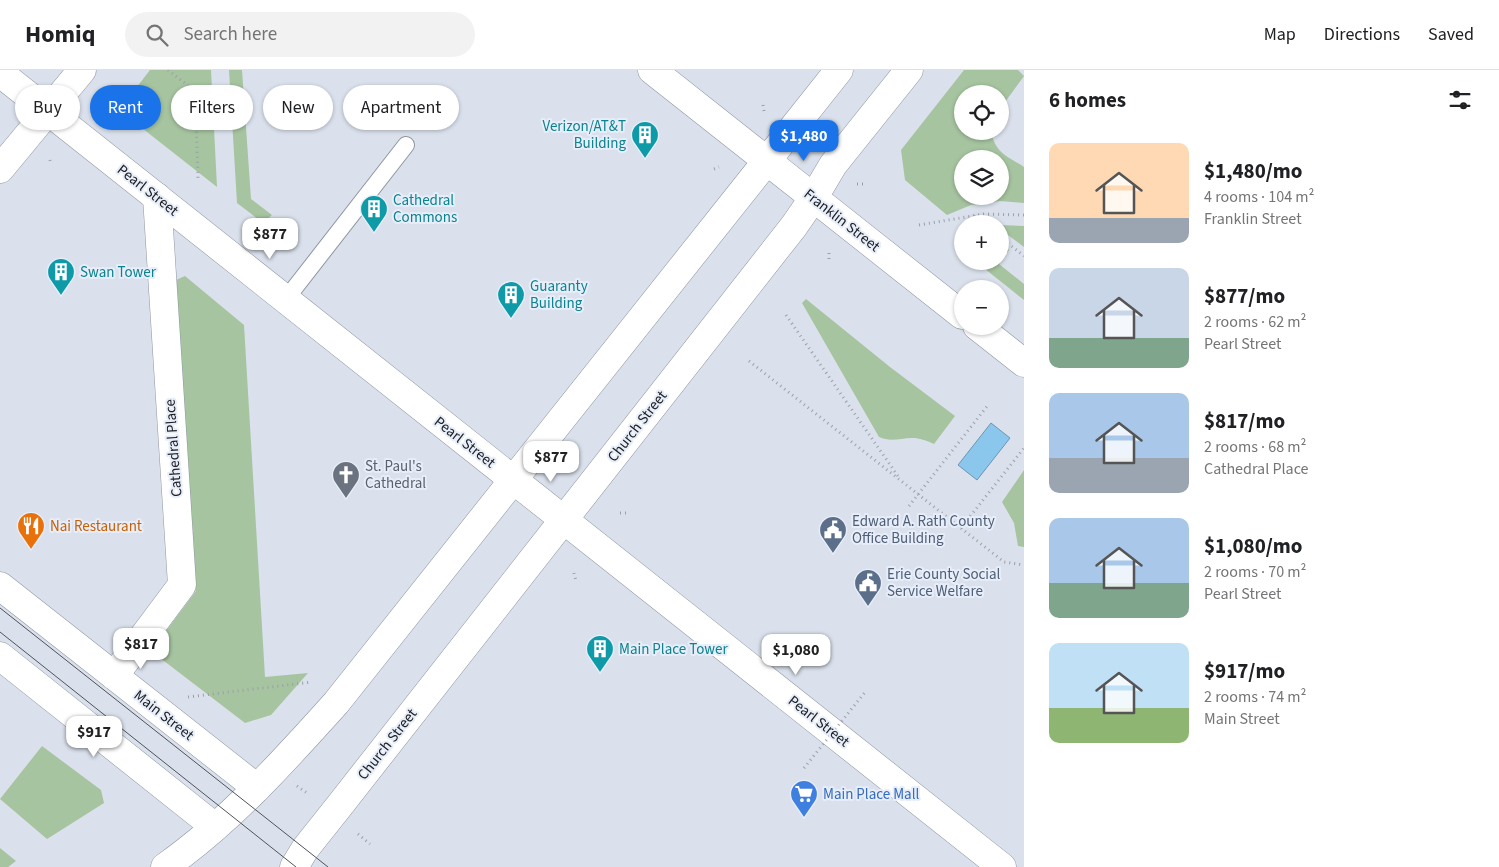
<!DOCTYPE html>
<meta charset="utf-8">
<style>
:root{--surface:#fff;--page:#f2f2f2;--text:#202124;--muted:#757577;--line:#e0e0e0;--accent:#1a73e8}
body{margin:0;font-family:"Source Sans 3",sans-serif;background:var(--page);color:var(--text);height:100vh;display:flex;flex-direction:column;font-size:19px;white-space:nowrap}
*{box-sizing:border-box;margin:0}
p{font-size:16px;color:var(--muted)}
.icon{flex:none;width:28px;height:28px;fill:none;stroke:currentColor;stroke-width:2;stroke-linecap:round;stroke-linejoin:round}
.map{position:relative;flex:1;overflow:hidden}
.panel{display:flex;flex-direction:column;background:var(--surface);width:475px}
.panel>*{flex:none}
.banner{position:absolute;left:15px;top:15px;width:475px;height:45px;display:flex;gap:10px}
.tools{position:absolute;left:954px;top:15px;display:grid;gap:10px}
.tools a{display:grid;place-items:center;width:55px;height:55px;border-radius:50%;background:var(--surface);box-shadow:0 1px 4px #0004;font-size:25px}
.price{position:absolute;translate:-50% -42px;padding:0 11px;border-radius:10px;background:#fff;color:#222;font-size:16px;line-height:32px;filter:drop-shadow(0 1px 2px #0008)}
.price::after{content:'';position:absolute;left:50%;top:30px;width:15px;height:11px;margin-left:-8px;background:inherit;clip-path:polygon(0 0,100% 0,50% 100%)}
.price.on{background:var(--accent);color:#fff}
ul{padding:0;list-style:none}
li{display:flex;align-items:center;gap:15px;height:125px;padding:0 25px}
li span{display:grid;place-items:center;flex:none;width:140px;height:100px;border-radius:10px;color:#555}
li>.icon{margin-inline-start:auto}
span .icon{width:60px;height:60px;fill:#fffc;stroke-width:1}
li b{font-size:21px}
h2{display:flex;justify-content:space-between;align-items:center;height:60px;padding:0 25px;font-size:21px}
.chip{padding:0 18px;border-radius:22px;background:var(--surface);box-shadow:0 1px 4px #0004;font-size:18px;line-height:45px}
.chip.on{background:var(--accent);color:#fff}
header{display:flex;align-items:center;gap:30px;box-sizing:border-box;height:70px;padding:0 25px;background:var(--surface);border-bottom:1px solid var(--line)}
header strong{font-size:24px}
nav{display:flex;gap:28px;margin-inline-start:auto;font-size:18px}
.search{width:350px;height:45px;background:var(--page);display:flex;align-items:center;gap:12px;box-sizing:border-box;padding:0 18px;border-radius:28px;color:var(--muted);font-size:19px}
main{display:flex;flex:1;min-height:0}
.map>svg:first-child{display:block}
.green{fill:#a6c4a0;fill-rule:evenodd}
.water{fill:#8bc7ed;stroke:#6b96b1}
.lines{fill:none;stroke-linecap:round;stroke-linejoin:round}
.service-casing{stroke:#9096a0;stroke-width:18}
.minor-casing{stroke:#9096a0;stroke-width:29}
.tertiary-casing{stroke:#9096a0;stroke-width:29}
.trunk-casing{stroke:#9096a0;stroke-width:29}
.path{stroke:#9ba0a9;stroke-width:3;stroke-dasharray:1 4;stroke-linecap:butt}
.service{stroke:#fff;stroke-width:16}
.minor{stroke:#fff;stroke-width:28}
.tertiary{stroke:#fff;stroke-width:28}
.trunk{stroke:#fff;stroke-width:28}
.tram{stroke:#505359;stroke-width:1}
.path-bridge{stroke:#9ba0a9;stroke-width:3;stroke-dasharray:1 4;stroke-linecap:butt}
.labels{text-anchor:middle;stroke-width:4;stroke-linejoin:round;paint-order:stroke}
.culture-label{font-size:15px;fill:#0d838f;stroke:#e7eef9;text-anchor:start}
.street-label{font-size:15px;fill:#202226;stroke:#e7eef9}
.worship-label{font-size:15px;fill:#5b616d;stroke:#e7eef9;text-anchor:start}
.service-label{font-size:15px;fill:#4e5e75;stroke:#e7eef9;text-anchor:start}
.food-label{font-size:15px;fill:#c56008;stroke:#e7eef9;text-anchor:start}
.shop-label{font-size:15px;fill:#366cbe;stroke:#e7eef9;text-anchor:start}
</style>
<header>
<strong>Homiq</strong>
<div class="search"><svg class="icon" aria-label="search" viewBox="0 0 24 24"><circle cx="10" cy="10" r="6"/><path d="M15 15l6 6"/></svg>Search here</div>
<nav><a>Map</a><a>Directions</a><a>Saved</a></nav>
</header>
<main>
<div class="map">
<svg width="1024" height="797" viewBox="0 0 1024 797">
<rect width="100%" height="100%" fill="#dae1ec"/>
<!-- green -->
<path class="green" d="M150 0H211L217 117 119 40Z
M229 0H242L251 129 272 145 263 153 237 133Z
M964 0H1018L1024 6 1000 39V24H962V61H991C995 83 1007 86 1024 97V133L1000 131 971 135 947 145 905 110 901 80ZM962 89H1000V126H962Z
M1000 155 1024 156V177L1000 159Z
M1000 173 1009 180 999 194 1024 214V230L975 191H1000Z
M185 206 244 255 265 607 308 603 271 645 245 653 151 581 196 521 176 210Z
M806 229 890 297 955 346 934 374C928 371 922 369 915 368 902 367 892 373 879 367L802 233Z
M1024 400V477L1018 476 1014 453 1002 432Z
M42 676 101 720 104 733 47 769 0 729Z
M0 778 16 791 8 797H0Z"/>
<!-- water -->
<path class="water" d="M991 353 1010 368 977 410 958 395Z"/>
<g class="lines">
<defs>
<path id="service" d="M286 229 406 75"/>
<path id="minor" d="M0 516 257 718
M0 586 215 757
M114 606 182 515 157 127"/>
<path id="tertiary" d="M652 0 962 245
M0 3 1002 797
M0 99 82 0
M977 256 1024 293"/>
<path id="trunk" d="M165 797C230 751 283 692 336 633L839 0
M294 797 305 779 340 735 794 156 814 127 833 95 909 0"/>
</defs>
<!-- service casing -->
<use href="#service" class="service-casing"/>
<!-- minor casing -->
<use href="#minor" class="minor-casing"/>
<!-- tertiary casing -->
<use href="#tertiary" class="tertiary-casing"/>
<!-- trunk casing -->
<use href="#trunk" class="trunk-casing"/>
<!-- path -->
<path class="path" d="M168 0 195 21 198 109
M100 31 113 41
M763 35 764 41
M50 90 51 94
M714 99 719 97
M857 114H867
M974 146 984 154
M919 155 984 144 1024 145
M1000 167 1024 186
M829 183V191
M786 245 900 409
M749 291 1004 492 1024 495
M909 436 988 335
M620 443H630
M961 458 1024 378
M574 503 576 511
M188 627 312 612
M297 716 307 723
M358 764 370 774"/>
<!-- service -->
<use href="#service" class="service"/>
<!-- minor -->
<use href="#minor" class="minor"/>
<!-- tertiary -->
<use href="#tertiary" class="tertiary"/>
<!-- trunk -->
<use href="#trunk" class="trunk"/>
<!-- tram -->
<path class="tram" d="M0 538 328 797
M0 562 296 797"/>
<!-- path-bridge -->
<path class="path-bridge" d="M804 698 866 621"/>
</g>
<!-- icons -->
<defs>
<symbol id="building-pin" viewBox="-11 -11 22 30"><path d="M0 17L-7.5 6A9.5 9.5 0 1 1 7.5 6Z" fill="#0f9aa8" stroke="#e7eef9"/><path d="M-4-6H4V6H1V3H-1V6H-4ZM-2.5-4.3h1.7v1.8h-1.7ZM.8-4.3h1.7v1.8H.8ZM-2.5-1h1.7V.8h-1.7ZM.8-1h1.7V.8H.8Z" fill="#fff"/></symbol>
<symbol id="church-pin" viewBox="-11 -11 22 30"><path d="M0 17L-7.5 6A9.5 9.5 0 1 1 7.5 6Z" fill="#6b7280" stroke="#e7eef9"/><path d="M-1.2-6h2.4v3.5h3.3v2.4h-3.3V6h-2.4V-.1h-3.3v-2.4h3.3Z" fill="#fff"/></symbol>
<symbol id="restaurant-pin" viewBox="-11 -11 22 30"><path d="M0 17L-7.5 6A9.5 9.5 0 1 1 7.5 6Z" fill="#e8710a" stroke="#e7eef9"/><path d="M-5-6h1v4h1v-4h1v4h1v-4h1v5L-1.5 .5V6h-2V.5L-5-1ZM5-6V6H3V1.5H1.5Q1.5-4 5-6Z" fill="#fff"/></symbol>
<symbol id="civic-pin" viewBox="-11 -11 22 30"><path d="M0 17L-7.5 6A9.5 9.5 0 1 1 7.5 6Z" fill="#5c6f8a" stroke="#e7eef9"/><path d="M-.6-6.5H3V-4.5H.6V-3L4-1V1h2V6H-6V1h2V-1L-.6-3ZM-1.2 2.5V6h2.4V2.5Z" fill="#fff"/></symbol>
<symbol id="supermarket-pin" viewBox="-11 -11 22 30"><path d="M0 17L-7.5 6A9.5 9.5 0 1 1 7.5 6Z" fill="#3f7fe0" stroke="#e7eef9"/><path d="M-6-5.5h2.5l.6 2H6L4.5 2H-2.5L-4.4-4H-6ZM-1.5 3.2a1.3 1.3 0 1 0 .1 0ZM3 3.2a1.3 1.3 0 1 0 .1 0Z" fill="#fff"/></symbol>
</defs>
<g fill-rule="evenodd">
<use href="#building-pin" x="629" y="49" width="32" height="43"/>
<use href="#building-pin" x="358" y="123" width="32" height="43"/>
<use href="#building-pin" x="45" y="186" width="32" height="43"/>
<use href="#building-pin" x="495" y="209" width="32" height="43"/>
<use href="#church-pin" x="330" y="389" width="32" height="43"/>
<use href="#restaurant-pin" x="15" y="440" width="32" height="43"/>
<use href="#civic-pin" x="817" y="444" width="32" height="43"/>
<use href="#civic-pin" x="852" y="497" width="32" height="43"/>
<use href="#building-pin" x="584" y="563" width="32" height="43"/>
<use href="#supermarket-pin" x="788" y="708" width="32" height="43"/>
</g>
<g class="labels">
<!-- culture labels -->
<g class="culture-label">
<text x="626" y="61" text-anchor="end">Verizon/AT&amp;T<tspan x="626" dy="17">Building</tspan></text>
<text x="393" y="135">Cathedral<tspan x="393" dy="17">Commons</tspan></text>
<text x="80" y="207">Swan Tower</text>
<text x="530" y="221">Guaranty<tspan x="530" dy="17">Building</tspan></text>
<text x="619" y="584">Main Place Tower</text>
</g>
<!-- street labels -->
<g class="street-label">
<text transform="translate(148 120) rotate(38)" y="5">Pearl Street</text>
<text transform="translate(842 150) rotate(38)" y="5">Franklin Street</text>
<text transform="translate(637 356) rotate(-52)" y="5">Church Street</text>
<text transform="translate(465 372) rotate(38)" y="5">Pearl Street</text>
<text transform="translate(173 378) rotate(-94)" y="5">Cathedral Place</text>
<text transform="translate(164 645) rotate(38)" y="5">Main Street</text>
<text transform="translate(819 651) rotate(38)" y="5">Pearl Street</text>
<text transform="translate(387 674) rotate(-52)" y="5">Church Street</text>
</g>
<!-- worship labels -->
<g class="worship-label">
<text x="365" y="401">St. Paul's<tspan x="365" dy="17">Cathedral</tspan></text>
</g>
<!-- service labels -->
<g class="service-label">
<text x="852" y="456">Edward A. Rath County<tspan x="852" dy="17">Office Building</tspan></text>
<text x="887" y="509">Erie County Social<tspan x="887" dy="17">Service Welfare</tspan></text>
</g>
<!-- food labels -->
<g class="food-label">
<text x="50" y="461">Nai Restaurant</text>
</g>
<!-- shop labels -->
<g class="shop-label">
<text x="823" y="729">Main Place Mall</text>
</g>
</g>
</svg>
<div class="tools">
<a><svg class="icon" aria-label="locate" viewBox="0 0 24 24"><circle cx="12" cy="12" r="6"/><path d="M12 2v4M12 18v4M2 12h4M18 12h4"/></svg></a>
<a><svg class="icon" aria-label="layers" viewBox="0 0 24 24"><path d="M12 4l9 5-9 5-9-5zM3 14l9 5 9-5"/></svg></a>
<a>+</a>
<a>−</a>
</div>
<b class="price on" style="left:804px;top:92px">$1,480</b>
<b class="price" style="left:270px;top:190px">$877</b>
<b class="price" style="left:551px;top:413px">$877</b>
<b class="price" style="left:141px;top:600px">$817</b>
<b class="price" style="left:796px;top:606px">$1,080</b>
<b class="price" style="left:94px;top:688px">$917</b>
<div class="banner">
<a class="chip">Buy</a>
<a class="chip on">Rent</a>
<a class="chip">Filters</a>
<a class="chip">New</a>
<a class="chip">Apartment</a>
</div>
</div>
<section class="panel">
<h2>6 homes<svg class="icon" aria-label="filters" viewBox="0 0 24 24"><path d="M4 7h16M4 17h16"/><circle cx="9" cy="7" r="2"/><circle cx="15" cy="17" r="2"/></svg></h2>
<ul>
<li><span style="background:linear-gradient(#ffd9b3 75%,#9aa5b1 0)"><svg class="icon" aria-label="home" viewBox="0 0 24 24"><path d="M3 11l9-7 9 7M6 9v11h12V9"/></svg></span><div><b>$1,480/mo</b><p>4 rooms · 104 m²</p><p>Franklin Street</p></div></li>
<li><span style="background:linear-gradient(#c9d6e8 70%,#7fa58c 0)"><svg class="icon" aria-label="home" viewBox="0 0 24 24"><path d="M3 11l9-7 9 7M6 9v11h12V9"/></svg></span><div><b>$877/mo</b><p>2 rooms · 62 m²</p><p>Pearl Street</p></div></li>
<li><span style="background:linear-gradient(#a9c7e8 65%,#9aa5b1 0)"><svg class="icon" aria-label="home" viewBox="0 0 24 24"><path d="M3 11l9-7 9 7M6 9v11h12V9"/></svg></span><div><b>$817/mo</b><p>2 rooms · 68 m²</p><p>Cathedral Place</p></div></li>
<li><span style="background:linear-gradient(#a9c7e8 65%,#7fa58c 0)"><svg class="icon" aria-label="home" viewBox="0 0 24 24"><path d="M3 11l9-7 9 7M6 9v11h12V9"/></svg></span><div><b>$1,080/mo</b><p>2 rooms · 70 m²</p><p>Pearl Street</p></div></li>
<li><span style="background:linear-gradient(#bfe0f5 65%,#8fb573 0)"><svg class="icon" aria-label="home" viewBox="0 0 24 24"><path d="M3 11l9-7 9 7M6 9v11h12V9"/></svg></span><div><b>$917/mo</b><p>2 rooms · 74 m²</p><p>Main Street</p></div></li>
</ul>
</section>
</main>
